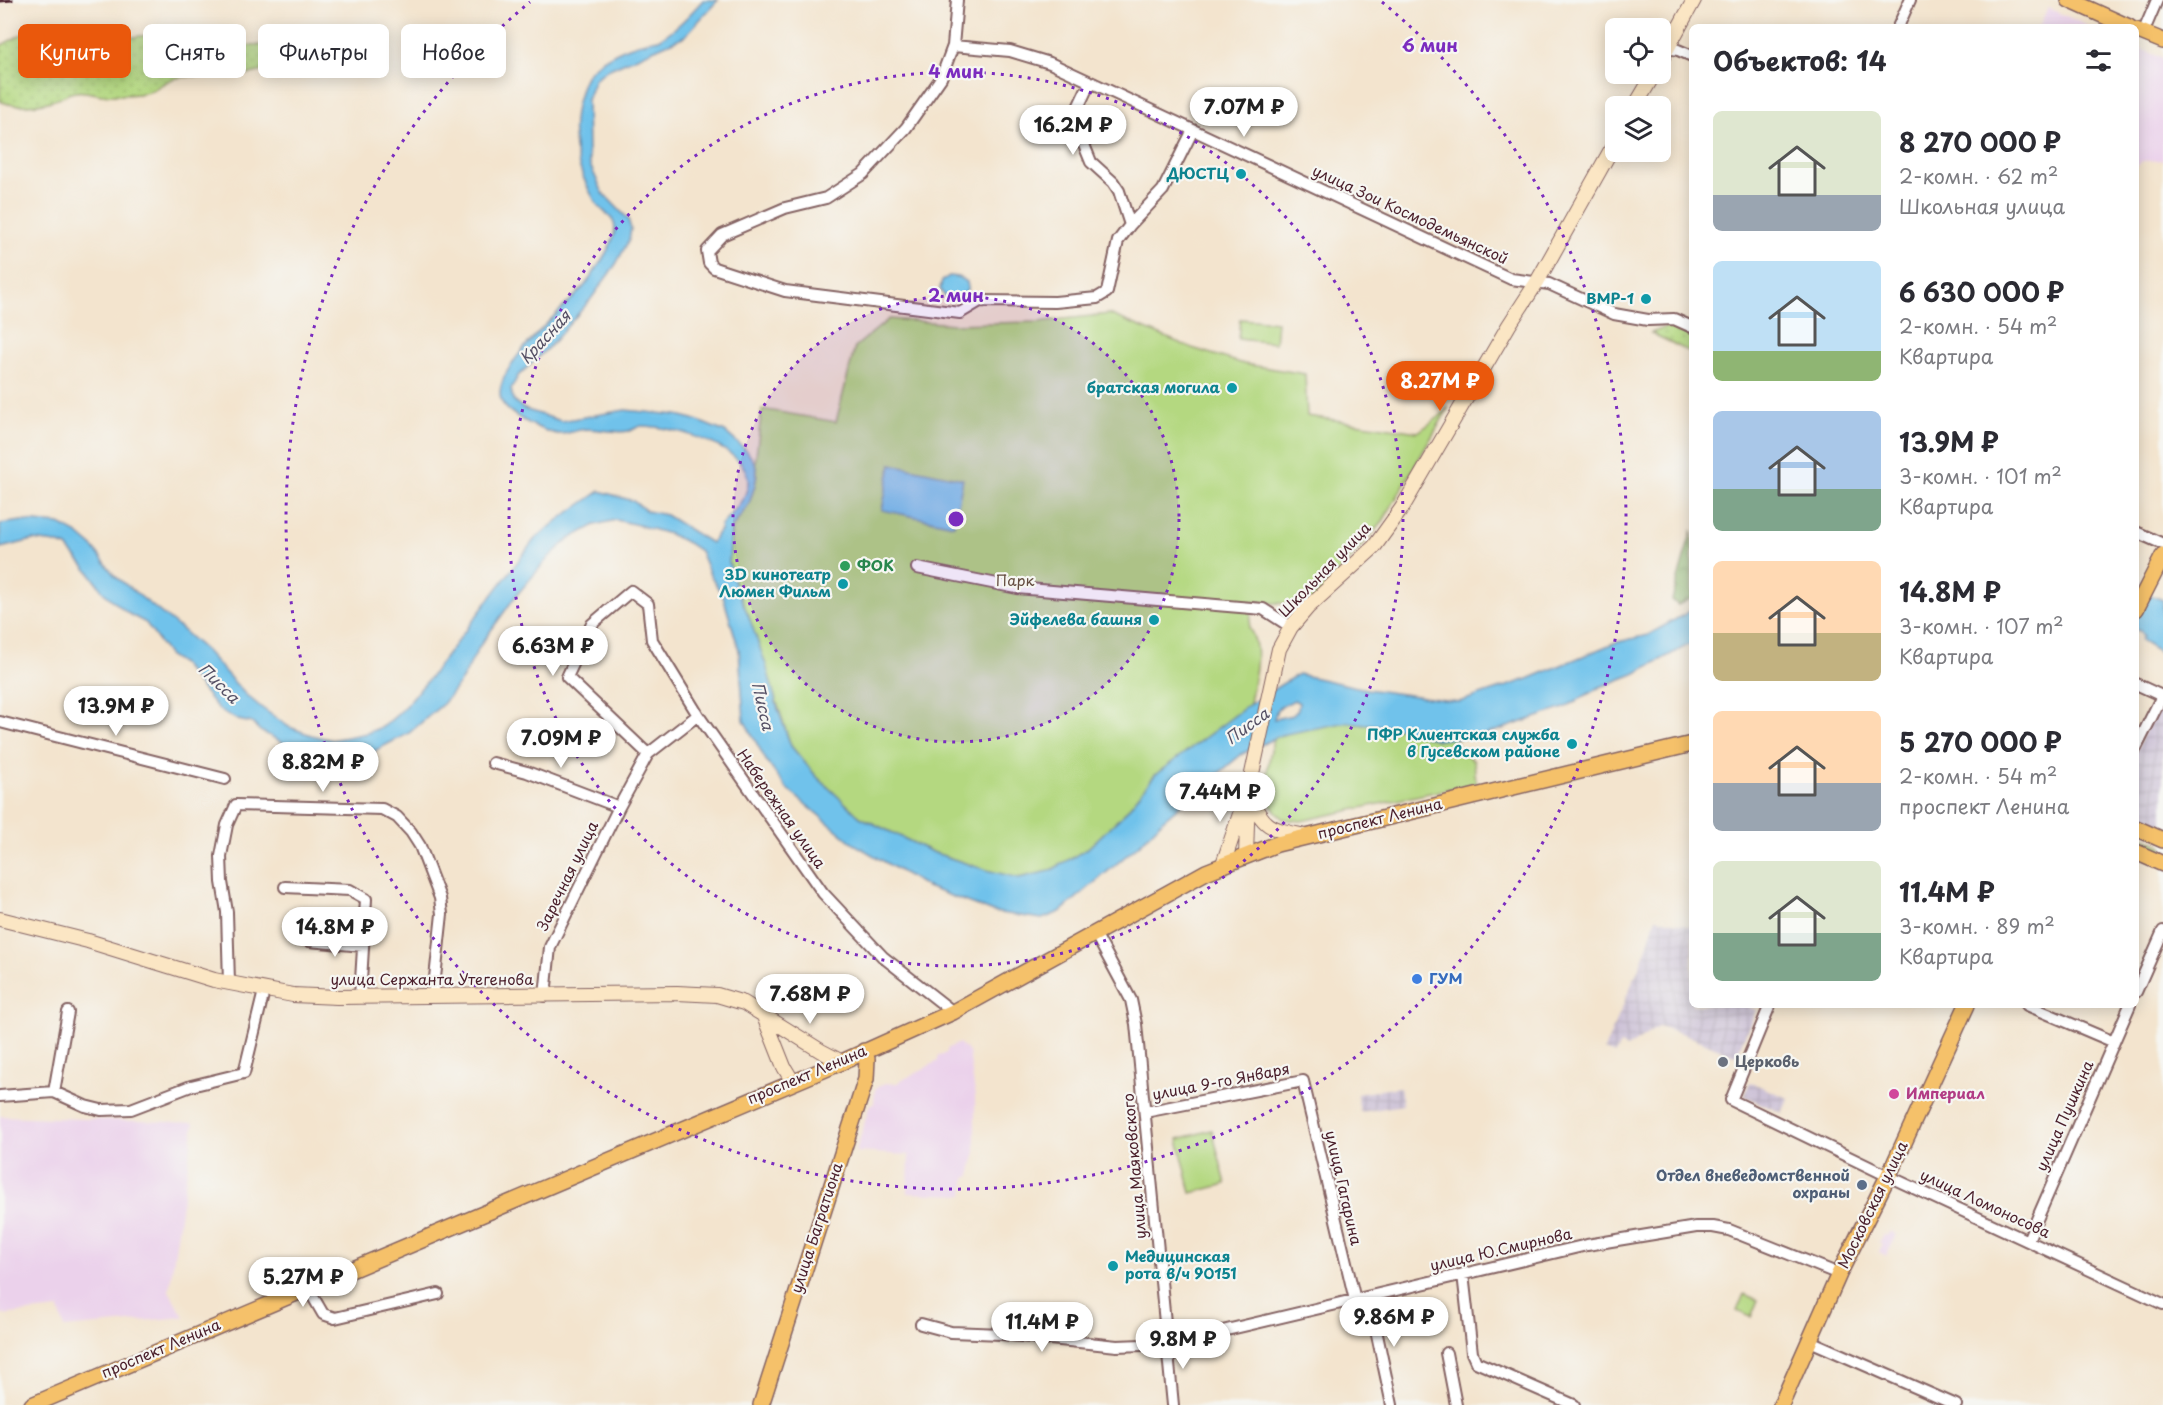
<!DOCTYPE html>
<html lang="ru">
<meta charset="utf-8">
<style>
:root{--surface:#fff;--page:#f2f2f3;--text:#2b2b33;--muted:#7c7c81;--accent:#ea580c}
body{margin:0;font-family:"Playpen Sans",sans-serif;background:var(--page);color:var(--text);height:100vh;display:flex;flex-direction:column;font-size:22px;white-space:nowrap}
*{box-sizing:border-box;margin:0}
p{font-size:20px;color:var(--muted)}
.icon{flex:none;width:33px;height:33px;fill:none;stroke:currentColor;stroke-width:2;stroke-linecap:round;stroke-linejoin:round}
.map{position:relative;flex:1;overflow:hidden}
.panel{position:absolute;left:1689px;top:24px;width:450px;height:984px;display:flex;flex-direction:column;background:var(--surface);border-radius:9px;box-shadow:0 3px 15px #0003}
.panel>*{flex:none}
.top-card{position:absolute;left:18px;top:24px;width:570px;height:54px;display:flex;gap:12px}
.controls{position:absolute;left:1605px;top:18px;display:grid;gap:12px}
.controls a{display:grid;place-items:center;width:66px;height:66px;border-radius:9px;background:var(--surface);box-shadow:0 3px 15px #0003;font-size:30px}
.price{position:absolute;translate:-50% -51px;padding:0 14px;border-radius:21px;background:#fff;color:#222;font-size:20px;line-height:39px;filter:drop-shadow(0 2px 3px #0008)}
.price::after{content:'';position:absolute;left:50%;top:36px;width:18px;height:14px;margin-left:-9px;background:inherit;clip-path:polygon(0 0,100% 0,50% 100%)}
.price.current{background:var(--accent);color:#fff}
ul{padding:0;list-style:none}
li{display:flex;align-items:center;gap:18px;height:150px;padding:0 24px}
li span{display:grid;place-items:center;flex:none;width:168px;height:120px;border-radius:9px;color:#555}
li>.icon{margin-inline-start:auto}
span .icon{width:72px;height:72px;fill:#fffc;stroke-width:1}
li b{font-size:26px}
h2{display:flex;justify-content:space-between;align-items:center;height:72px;padding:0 24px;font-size:26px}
.tag{padding:0 21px;border-radius:9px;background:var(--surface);box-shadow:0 3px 15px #0003;font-size:21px;line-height:54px}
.tag.current{background:var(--accent);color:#fff}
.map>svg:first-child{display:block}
.built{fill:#ebd1eb}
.industrial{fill:url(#industrial-grid)}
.grass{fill:url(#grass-dots);stroke:#7f7c56;stroke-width:1.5}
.forest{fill:url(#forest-crowns);stroke:#6c6c4c;stroke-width:1.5}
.park{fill:#b4d880;stroke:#7f7c56;stroke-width:1.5}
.water{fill:#6fc2eb;stroke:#5c708b;stroke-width:1.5;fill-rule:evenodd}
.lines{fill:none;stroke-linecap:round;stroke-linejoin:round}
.street-casing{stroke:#856464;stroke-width:14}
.secondary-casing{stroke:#856464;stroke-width:16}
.primary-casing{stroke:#856464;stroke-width:18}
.street{stroke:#fff;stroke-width:10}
.secondary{stroke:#fbe6c4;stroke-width:14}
.primary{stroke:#f5c16b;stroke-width:15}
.rail{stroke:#4a1f2b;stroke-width:3}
.ring{fill:none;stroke:#7b2cbf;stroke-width:3;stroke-dasharray:3 6}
.culture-dot{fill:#0f9aa8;stroke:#f6f6f2;stroke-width:2}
.leisure-dot{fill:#2e9e5b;stroke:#f6f6f2;stroke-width:2}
.shop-dot{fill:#3f7fe0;stroke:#f6f6f2;stroke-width:2}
.worship-dot{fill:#6b7280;stroke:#f6f6f2;stroke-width:2}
.hotel-dot{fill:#d1479c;stroke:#f6f6f2;stroke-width:2}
.service-dot{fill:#5c6f8a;stroke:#f6f6f2;stroke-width:2}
.labels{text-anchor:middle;stroke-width:4.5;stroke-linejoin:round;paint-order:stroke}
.culture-label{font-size:15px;font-weight:bold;fill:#0d838f;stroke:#f6f6f2;text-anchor:end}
.street-label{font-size:15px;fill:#4a1f2b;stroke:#f6f6f2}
.leisure-label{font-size:15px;font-weight:bold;fill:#27864d;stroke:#f6f6f2;text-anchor:start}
.park-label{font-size:15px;fill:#644d40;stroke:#f6f6f2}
.shop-label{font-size:15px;font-weight:bold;fill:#366cbe;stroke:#f6f6f2;text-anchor:start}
.worship-label{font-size:15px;font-weight:bold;fill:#5b616d;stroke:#f6f6f2;text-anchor:start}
.hotel-label{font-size:15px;font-weight:bold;fill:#b23c85;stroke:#f6f6f2;text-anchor:start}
.service-label{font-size:15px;font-weight:bold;fill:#4e5e75;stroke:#f6f6f2;text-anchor:end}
.water-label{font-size:16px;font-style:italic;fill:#555065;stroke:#f6f6f2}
.centre{fill:#7b2cbf;stroke:#f6f6f2;stroke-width:3}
.ring-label{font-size:18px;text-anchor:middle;font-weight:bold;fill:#7b2cbf;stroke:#f6f6f2;stroke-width:4.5;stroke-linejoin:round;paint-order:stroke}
</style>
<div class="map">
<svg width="2163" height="1405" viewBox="0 0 2163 1405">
<defs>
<pattern id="industrial-grid" width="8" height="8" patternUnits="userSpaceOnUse" patternTransform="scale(1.5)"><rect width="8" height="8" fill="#cbbfd5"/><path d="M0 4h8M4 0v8" fill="none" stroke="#b0a4b7"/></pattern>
<pattern id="grass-dots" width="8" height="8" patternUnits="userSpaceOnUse" patternTransform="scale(1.5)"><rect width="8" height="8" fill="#b4d880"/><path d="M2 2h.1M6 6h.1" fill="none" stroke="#9cb96f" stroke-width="1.8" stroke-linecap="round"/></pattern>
<pattern id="forest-crowns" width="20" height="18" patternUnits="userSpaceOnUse" patternTransform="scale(1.5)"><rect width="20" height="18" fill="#8fb86e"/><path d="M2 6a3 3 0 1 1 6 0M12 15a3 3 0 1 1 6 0" fill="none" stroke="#77955b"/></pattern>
</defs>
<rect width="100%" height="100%" fill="#f6f6f2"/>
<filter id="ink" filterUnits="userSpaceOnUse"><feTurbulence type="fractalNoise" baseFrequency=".0167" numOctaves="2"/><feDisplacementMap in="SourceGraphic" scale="12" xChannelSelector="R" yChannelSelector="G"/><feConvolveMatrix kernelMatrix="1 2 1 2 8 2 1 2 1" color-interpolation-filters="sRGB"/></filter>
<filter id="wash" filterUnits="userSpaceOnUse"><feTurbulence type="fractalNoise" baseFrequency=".008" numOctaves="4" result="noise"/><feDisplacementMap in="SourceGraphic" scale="24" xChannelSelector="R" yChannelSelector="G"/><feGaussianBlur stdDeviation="1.35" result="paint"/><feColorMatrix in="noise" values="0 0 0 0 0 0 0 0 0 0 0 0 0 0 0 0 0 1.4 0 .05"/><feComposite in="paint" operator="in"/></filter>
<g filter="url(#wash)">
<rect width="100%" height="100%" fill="#f3e4ce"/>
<!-- built -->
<path class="built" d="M2048 8 2090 27H2039Z
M2137 47 2163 59V160L2142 161 2136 167Z
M959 1043 969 1052 975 1094V1154L970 1176 965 1178 964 1195 908 1193 909 1155 856 1152 870 1104H874L875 1089 885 1083 895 1084 938 1061V1056L947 1052V1049Z
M0 1116 194 1123 169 1291 184 1317 64 1328 59 1309 0 1315Z
M1890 1231 1897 1235 1886 1256 1879 1252 1883 1245 1879 1242 1883 1234 1887 1236Z"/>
<!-- industrial -->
<path class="industrial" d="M2163 694V837L2136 825V750Z
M1656 918 1692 927V1005H1744L1756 1010 1736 1056 1684 1034 1659 1026 1627 1048 1620 1045 1615 1054 1604 1050 1645 953Z
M1750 1082 1788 1098 1782 1113 1744 1096Z
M1400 1087 1403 1105 1360 1112 1357 1094Z"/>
<!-- grass -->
<path class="grass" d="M175 32 184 36 189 55C202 53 215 52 227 50 249 45 260 41 283 50L286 58C255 85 214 71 176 78 165 80 158 89 148 92 135 96 116 95 102 95 93 94 84 90 75 92 68 93 61 98 54 100 40 105 13 108 0 101V46L22 34 99 41Z
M1669 326 1692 337V353L1651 333Z
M2136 834 2163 846V857L2136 846Z"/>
<!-- forest -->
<path class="forest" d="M1692 530V598L1678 605 1672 600Z"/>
<!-- park -->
<path class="park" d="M1109 314 1192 348 1244 364 1305 374 1307 416 1418 432 1439 417 1449 407 1383 521 1310 605 1253 602 1249 628C1264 650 1253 679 1250 704L1155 775 1124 814 1087 849 1050 871 1018 878 986 870 932 852 860 817 816 776 791 746 749 617 735 584 729 562 731 529 749 504 755 485 757 473 755 463 762 409 836 422 855 347 889 319 954 324 1038 322Z
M1240 319 1277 322 1275 343 1238 339Z
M1347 722 1393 727 1438 740 1455 738 1459 749 1474 761 1476 783 1301 821 1283 819 1264 798 1265 783 1273 739C1295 728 1322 726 1347 722Z
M1212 1130 1226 1184 1191 1193 1178 1139Z
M1744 1294 1758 1300 1751 1317 1737 1311Z"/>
<!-- water -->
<path class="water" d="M703 0H718L685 36 605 71 595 79 587 100 588 151 590 165 603 193 628 219 631 229 629 240 616 264 591 299 551 345 518 376 511 389 513 400 524 409 561 421 625 410 677 415 693 419 725 432 747 451 755 463 757 473 755 485 749 504 731 529 729 562 735 584 749 617 766 665 778 709 791 746 816 776 860 817 932 852 986 870 1019 878 1050 871 1087 849 1124 814 1155 775 1250 704 1298 674 1366 689 1459 702 1528 679 1614 643 1648 635 1692 610V643L1634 674 1600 687 1564 708 1481 736 1438 740 1393 727 1347 722 1281 735 1242 754 1164 819 1141 843 1060 912 1042 919 993 912 927 887 854 844 787 789 767 762 744 720 739 650 723 596 710 575 700 551 688 543 669 534 638 525 616 520 595 525 569 539 549 557 515 597 479 647 463 678 444 703 409 733 376 750 373 754 352 757H329L292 747 260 731 252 723 238 720 219 710 182 664 168 655 146 623 129 614 104 593 90 573 67 547 56 543 33 540 0 548V524L22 521 59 524 78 534 92 546 115 576 180 628 206 651 245 694 262 708 289 727 311 735 332 740 367 733 384 726 399 713 428 680 534 540 558 520 600 491 633 501 647 511 666 515 711 543 720 530 721 525C731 513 746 501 748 484 751 447 671 426 642 426 637 426 634 430 629 431 613 434 596 427 580 430 572 431 566 435 558 434 544 432 511 416 503 404 484 375 562 310 581 290 590 280 599 265 606 253 611 244 617 233 614 223 611 215 600 210 596 203 576 169 567 134 579 95 581 87 584 77 590 71 603 57 627 46 646 42 650 40 655 40 659 39 676 30 690 14 703 0ZM1294 700 1299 703 1298 710 1293 715 1274 719 1277 709Z
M949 276 958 277 967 282 968 288C962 299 956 300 944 296L940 289 942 281Z
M891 464 963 479 954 525 882 510Z
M2136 589 2163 600V654L2141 640 2143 636 2140 631 2136 630Z"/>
</g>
<g filter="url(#ink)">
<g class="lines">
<defs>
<path id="street" d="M957 0 953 46 941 78 906 128 863 174 826 198 785 208 722 235 707 251 709 263 714 268 785 291 960 313 980 301 1055 302 1097 298 1107 292 1118 241 1130 225 1163 190 1193 130
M1898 27 1910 0
M2143 33 2157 0
M953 46 1010 51 1050 63 1511 279 1549 284 1614 314 1648 320 1674 319 1692 327
M1668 48 1678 50 1692 56
M1090 82 1073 118 1091 162 1113 182 1119 191 1130 225
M2136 532 2163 544
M917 568 1017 588 1263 609 1291 627
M2136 684 2162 696 2136 748
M0 722 225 779
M648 754 567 677 592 624 631 591 648 604 652 640 698 715 823 893 883 957 953 1012
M493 763 527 772 619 807
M285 887 350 890 366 899 360 997
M1095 933 1131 1000 1136 1024 1173 1405
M309 941 363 946
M229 983 227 912 222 882 221 856 227 825 236 805 382 809 397 817 411 832 420 846 440 898 442 914 433 996
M2136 992 2163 931
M545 996 550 947 619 807 648 754 698 715
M1770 1005 1731 1100 1888 1176 2163 1304
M2027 1005 2114 1042
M54 1092 68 1012
M0 1096 54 1092 85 1106 101 1110 131 1109 191 1086 244 1073 264 991
M1145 1112 1303 1081 1355 1300
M2028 1240 2130 1005
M1463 1274 1472 1353 1476 1362 1574 1405
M308 1288 323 1314 335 1318 438 1294
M1369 1297 1392 1405
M921 1324 951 1332 1002 1334 1117 1346 1167 1344 1587 1245 1696 1227H1713L1729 1230 1839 1274
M1810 1341 1956 1405
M1446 1353 1456 1405"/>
<path id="secondary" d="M1660 62 1694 0
M1635 106 1654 74
M1249 794C1263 828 1270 829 1306 836
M1246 856 1248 792 1279 649 1291 627 1308 607 1374 547 1402 508 1509 325 1537 282 1616 141
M1223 864 1242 808
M0 919 88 941 214 980 293 995 337 997 677 993 717 995 744 1003 821 1051 842 1062
M763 1014 784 1067 793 1082"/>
<path id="primary" d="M2069 0 2129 27
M2136 30 2163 41
M2136 609 2163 556
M2136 828 2163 840
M2136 852 2163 864
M32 1405 842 1062 953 1012 1206 872 1277 844 1692 744
M761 1405 866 1079 867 1059 864 1051
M1781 1405 1839 1274 1895 1162 1967 1005"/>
</defs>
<!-- street casing -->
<use href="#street" class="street-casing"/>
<!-- secondary casing -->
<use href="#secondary" class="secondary-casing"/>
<!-- primary casing -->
<use href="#primary" class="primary-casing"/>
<!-- street -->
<use href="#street" class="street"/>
<!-- secondary -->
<use href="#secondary" class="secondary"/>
<!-- primary -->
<use href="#primary" class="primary"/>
<!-- rail -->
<path class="rail" d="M0 1 12 0"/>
</g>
</g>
<!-- distance rings -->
<circle cx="956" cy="519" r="223" fill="#7b2cbf" fill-opacity=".12"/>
<g class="ring">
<circle cx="956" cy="519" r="223"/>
<circle cx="956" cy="519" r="447"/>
<path d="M1382 2A670 670 0 1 1 530 2"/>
</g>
<!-- markers -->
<g class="culture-dot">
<circle cx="1241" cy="174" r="6"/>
<circle cx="1646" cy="299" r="6"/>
<circle cx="1232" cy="388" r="6"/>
<circle cx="843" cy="584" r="6"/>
<circle cx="1154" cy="620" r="6"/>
<circle cx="1572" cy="744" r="6"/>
<circle cx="1113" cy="1266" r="6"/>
</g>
<circle class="leisure-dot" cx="845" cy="566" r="6"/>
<circle class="shop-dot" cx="1417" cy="979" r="6"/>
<circle class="worship-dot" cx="1723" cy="1062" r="6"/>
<circle class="hotel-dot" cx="1894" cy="1094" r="6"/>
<circle class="service-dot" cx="1862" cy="1185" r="6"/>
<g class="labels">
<!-- culture labels -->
<g class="culture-label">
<text x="1229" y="179">ДЮСТЦ</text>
<text x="1634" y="304">BMP-1</text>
<text x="1220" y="393">братская могила</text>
<text x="831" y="580">3D кинотеатр<tspan x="831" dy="17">Люмен Фильм</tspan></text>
<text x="1142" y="625">Эйфелева башня</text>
<text x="1560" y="740">ПФР Клиентская служба<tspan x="1560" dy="17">в Гусевском районе</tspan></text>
<text x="1125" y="1262" text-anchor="start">Медицинская<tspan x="1125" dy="17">рота в/ч 90151</tspan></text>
</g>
<!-- street labels -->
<g class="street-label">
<text transform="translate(1410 215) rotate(25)" y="5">улица Зои Космодемьянской</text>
<text transform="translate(1325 570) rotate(-46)" y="5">Школьная улица</text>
<text transform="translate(781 809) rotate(55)" y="5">Набережная улица</text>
<text transform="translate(1380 819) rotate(-14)" y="5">проспект Ленина</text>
<text transform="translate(568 876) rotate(-64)" y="5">Заречная улица</text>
<text x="432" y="985">улица Сержанта Утегенова</text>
<text transform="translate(807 1075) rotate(-23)" y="5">проспект Ленина</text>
<text transform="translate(1221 1082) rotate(-11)" y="5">улица 9-го Января</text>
<text transform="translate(2065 1116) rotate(-66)" y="5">улица Пушкина</text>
<text transform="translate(1135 1166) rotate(-95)" y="5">улица Маяковского</text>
<text transform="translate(1343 1188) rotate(77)" y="5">улица Гагарина</text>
<text transform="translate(1985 1204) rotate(25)" y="5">улица Ломоносова</text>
<text transform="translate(1873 1205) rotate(-64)" y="5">Московская улица</text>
<text transform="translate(817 1228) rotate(-72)" y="5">улица Багратиона</text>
<text transform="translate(1501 1250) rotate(-13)" y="5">улица Ю.Смирнова</text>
<text transform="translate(161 1349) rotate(-23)" y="5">проспект Ленина</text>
</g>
<!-- leisure labels -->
<g class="leisure-label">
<text x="857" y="571">ФОК</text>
</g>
<!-- park labels -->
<g class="park-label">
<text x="1015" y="586">Парк</text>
</g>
<!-- shop labels -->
<g class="shop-label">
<text x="1429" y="984">ГУМ</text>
</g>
<!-- worship labels -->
<g class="worship-label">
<text x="1735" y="1067">Церковь</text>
</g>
<!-- hotel labels -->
<g class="hotel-label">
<text x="1906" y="1099">Империал</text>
</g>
<!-- service labels -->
<g class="service-label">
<text x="1850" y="1181">Отдел вневедомственной<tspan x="1850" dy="17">охраны</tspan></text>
</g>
<!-- water labels -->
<g class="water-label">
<text transform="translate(545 337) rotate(-47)" y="6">Красная</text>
<text transform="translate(219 683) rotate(44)" y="6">Писса</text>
<text transform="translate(763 706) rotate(77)" y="6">Писса</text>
<text transform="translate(1247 726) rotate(-36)" y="6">Писса</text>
</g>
</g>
<circle cx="956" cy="519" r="9" class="centre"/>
<g class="ring-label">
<text x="1430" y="52">6 мин</text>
<text x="956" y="78">4 мин</text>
<text x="956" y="302">2 мин</text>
</g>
</svg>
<div class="controls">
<a><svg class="icon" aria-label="locate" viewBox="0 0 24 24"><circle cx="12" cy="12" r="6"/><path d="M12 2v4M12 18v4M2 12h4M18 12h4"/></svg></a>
<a><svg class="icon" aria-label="layers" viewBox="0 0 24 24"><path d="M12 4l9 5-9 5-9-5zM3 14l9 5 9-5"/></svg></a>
</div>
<b class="price" style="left:1244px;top:138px">7.07M ₽</b>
<b class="price" style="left:1073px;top:156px">16.2M ₽</b>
<b class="price current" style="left:1440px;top:412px">8.27M ₽</b>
<b class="price" style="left:553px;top:677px">6.63M ₽</b>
<b class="price" style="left:116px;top:737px">13.9M ₽</b>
<b class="price" style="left:561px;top:769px">7.09M ₽</b>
<b class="price" style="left:323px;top:793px">8.82M ₽</b>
<b class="price" style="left:1220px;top:823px">7.44M ₽</b>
<b class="price" style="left:335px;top:958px">14.8M ₽</b>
<b class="price" style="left:810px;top:1025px">7.68M ₽</b>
<b class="price" style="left:303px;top:1308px">5.27M ₽</b>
<b class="price" style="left:1394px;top:1348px">9.86M ₽</b>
<b class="price" style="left:1042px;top:1353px">11.4M ₽</b>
<b class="price" style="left:1183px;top:1370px">9.8M ₽</b>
<div class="top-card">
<a class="tag current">Купить</a>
<a class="tag">Снять</a>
<a class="tag">Фильтры</a>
<a class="tag">Новое</a>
</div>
<section class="panel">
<h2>Объектов: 14<svg class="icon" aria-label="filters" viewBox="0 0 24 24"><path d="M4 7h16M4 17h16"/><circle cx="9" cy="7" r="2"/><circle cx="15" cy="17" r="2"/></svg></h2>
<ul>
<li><span style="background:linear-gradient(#dfe7d0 70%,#9aa5b1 0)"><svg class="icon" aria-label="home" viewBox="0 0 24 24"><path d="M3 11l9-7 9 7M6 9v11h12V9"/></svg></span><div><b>8 270 000 ₽</b><p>2-комн. · 62 m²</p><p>Школьная улица</p></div></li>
<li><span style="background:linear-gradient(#bfe0f5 75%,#8fb573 0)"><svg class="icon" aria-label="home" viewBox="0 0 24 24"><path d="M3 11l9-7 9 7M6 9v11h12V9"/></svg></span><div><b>6 630 000 ₽</b><p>2-комн. · 54 m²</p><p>Квартира</p></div></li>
<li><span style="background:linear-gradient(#a9c7e8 65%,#7fa58c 0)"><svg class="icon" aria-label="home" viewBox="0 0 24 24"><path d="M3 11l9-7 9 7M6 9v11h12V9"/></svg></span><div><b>13.9M ₽</b><p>3-комн. · 101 m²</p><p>Квартира</p></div></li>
<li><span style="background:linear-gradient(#ffd9b3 60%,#c2b280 0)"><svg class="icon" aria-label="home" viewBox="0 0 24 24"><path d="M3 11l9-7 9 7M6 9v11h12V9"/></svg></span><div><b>14.8M ₽</b><p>3-комн. · 107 m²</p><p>Квартира</p></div></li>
<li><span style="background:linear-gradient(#ffd9b3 60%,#9aa5b1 0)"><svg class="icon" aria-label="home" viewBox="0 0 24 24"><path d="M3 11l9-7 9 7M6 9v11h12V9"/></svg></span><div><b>5 270 000 ₽</b><p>2-комн. · 54 m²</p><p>проспект Ленина</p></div></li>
<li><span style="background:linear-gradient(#dfe7d0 60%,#7fa58c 0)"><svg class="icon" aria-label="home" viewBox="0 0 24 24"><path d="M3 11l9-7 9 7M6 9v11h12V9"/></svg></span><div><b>11.4M ₽</b><p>3-комн. · 89 m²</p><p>Квартира</p></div></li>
</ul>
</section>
</div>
